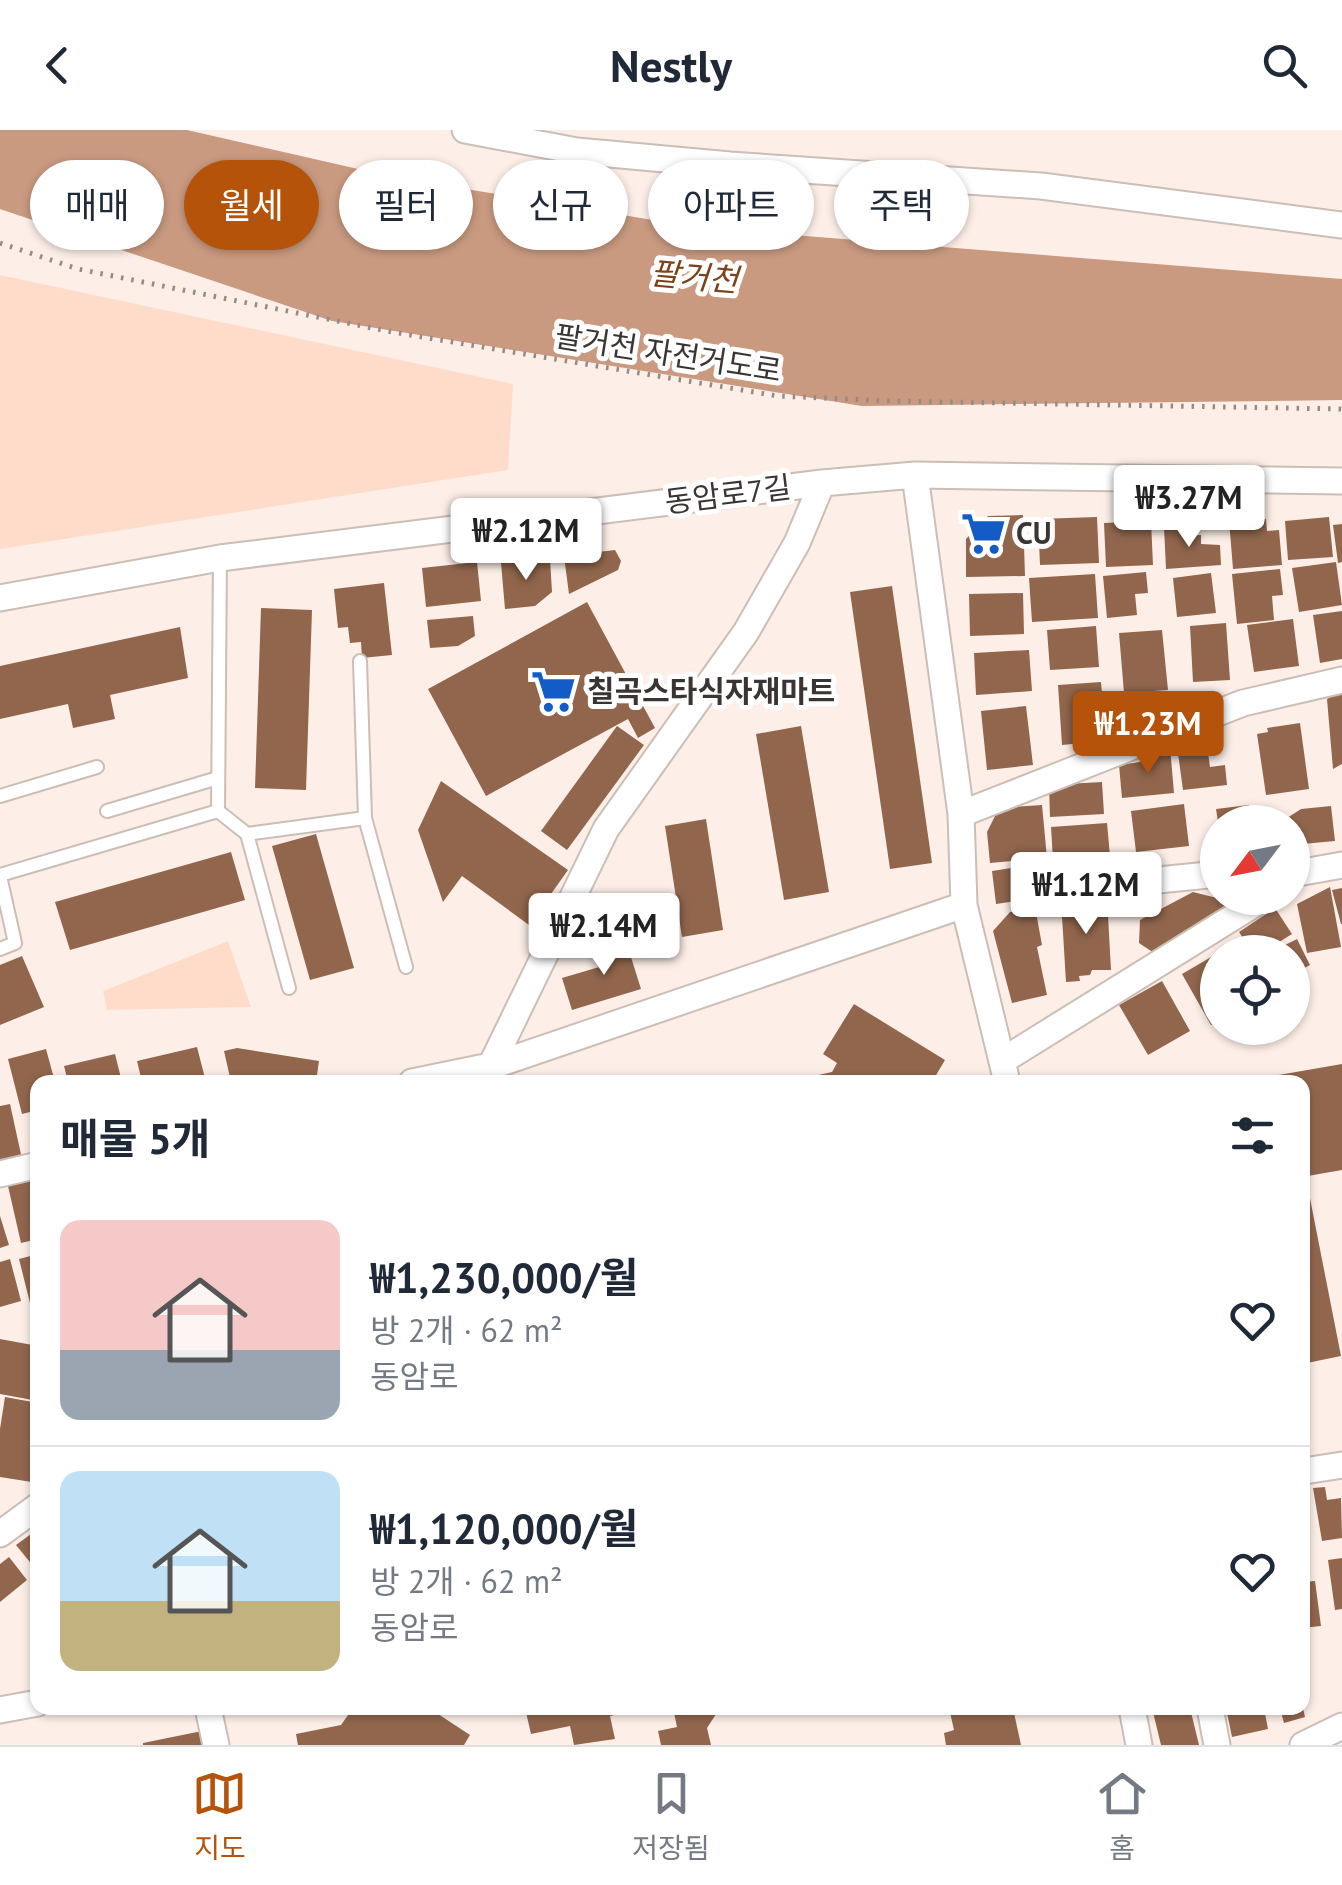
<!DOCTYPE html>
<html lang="ko">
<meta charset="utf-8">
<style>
:root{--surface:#fff;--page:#f2f2f3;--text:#1f2937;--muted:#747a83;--line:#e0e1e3;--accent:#b45309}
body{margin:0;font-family:"PT Sans","Noto Sans KR",sans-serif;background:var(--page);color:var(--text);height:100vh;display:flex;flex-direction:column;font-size:38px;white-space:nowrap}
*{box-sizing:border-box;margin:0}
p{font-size:32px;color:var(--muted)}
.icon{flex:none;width:55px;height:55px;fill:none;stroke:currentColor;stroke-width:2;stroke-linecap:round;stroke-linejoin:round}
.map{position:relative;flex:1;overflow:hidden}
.sheet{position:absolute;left:30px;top:945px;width:1280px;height:640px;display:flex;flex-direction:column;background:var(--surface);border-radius:20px;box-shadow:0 2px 8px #0004}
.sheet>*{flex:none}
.guide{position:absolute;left:30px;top:30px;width:1282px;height:90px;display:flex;gap:20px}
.needle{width:65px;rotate:238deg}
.tools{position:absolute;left:1200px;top:675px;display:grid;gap:20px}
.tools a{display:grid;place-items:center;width:110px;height:110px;border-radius:50%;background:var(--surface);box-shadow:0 2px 8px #0004;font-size:50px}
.price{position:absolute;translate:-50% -85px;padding:0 22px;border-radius:10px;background:#fff;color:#222;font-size:32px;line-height:65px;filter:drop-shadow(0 2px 5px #0008)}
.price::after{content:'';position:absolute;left:50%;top:60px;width:30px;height:22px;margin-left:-15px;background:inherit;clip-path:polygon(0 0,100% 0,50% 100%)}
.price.active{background:var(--accent);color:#fff}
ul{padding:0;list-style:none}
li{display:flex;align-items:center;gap:30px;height:250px;padding:0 30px}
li+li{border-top:2px solid var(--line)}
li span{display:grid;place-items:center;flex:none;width:280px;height:200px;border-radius:20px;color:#555}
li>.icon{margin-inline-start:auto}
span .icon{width:120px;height:120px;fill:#fffc;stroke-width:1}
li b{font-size:42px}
h2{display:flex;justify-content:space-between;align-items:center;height:120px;padding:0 30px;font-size:42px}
.tag{padding:0 35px;border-radius:45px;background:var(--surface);box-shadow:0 2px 8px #0004;font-size:35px;line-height:90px}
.tag.active{background:var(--accent);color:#fff}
header{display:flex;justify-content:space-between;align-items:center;height:130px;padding:0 30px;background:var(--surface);font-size:45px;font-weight:700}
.tabs{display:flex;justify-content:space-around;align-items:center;height:140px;border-top:2px solid var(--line);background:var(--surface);font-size:28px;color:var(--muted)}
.tabs a{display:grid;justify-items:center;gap:5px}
.tabs .active{color:var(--accent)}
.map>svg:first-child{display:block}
.green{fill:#fedcc9}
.water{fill:#c99a80}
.building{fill:#91664d}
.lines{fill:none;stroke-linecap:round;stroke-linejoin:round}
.service-casing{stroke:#cbbeb6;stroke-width:16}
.minor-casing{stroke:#cbbeb6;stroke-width:29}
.path{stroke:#948b86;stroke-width:5;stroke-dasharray:2.5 8;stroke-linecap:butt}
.service{stroke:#fff;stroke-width:12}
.minor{stroke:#fff;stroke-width:25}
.labels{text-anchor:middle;stroke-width:10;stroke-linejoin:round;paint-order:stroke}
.street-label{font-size:30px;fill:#3a3532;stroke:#fff}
.poi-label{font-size:30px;font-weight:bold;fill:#3a3532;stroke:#fff;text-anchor:start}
.water-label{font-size:32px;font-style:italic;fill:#7d421b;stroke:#fff}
</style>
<header><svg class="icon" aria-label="back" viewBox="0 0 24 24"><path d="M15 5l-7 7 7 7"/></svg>Nestly<svg class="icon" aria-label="search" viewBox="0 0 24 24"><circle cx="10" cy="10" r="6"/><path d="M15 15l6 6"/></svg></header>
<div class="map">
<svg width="1342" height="1615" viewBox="0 0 1342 1615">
<rect width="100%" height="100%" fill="#fdefe8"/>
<!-- green -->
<path class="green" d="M0 145 513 254 508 340 0 419Z
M228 811 251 877 107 880 103 861Z"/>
<!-- water -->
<path class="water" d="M0 0H187L393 47 695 97 1342 149V270L862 276 332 191 0 79Z"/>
<!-- building -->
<path class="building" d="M1023 385 1025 446 966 447V409L988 386Z
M1097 387 1099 433 1040 435 1038 389Z
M1329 387 1333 427 1288 430 1285 391Z
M1266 389 1267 401 1279 400 1282 435 1233 439 1229 390Z
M1151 391 1153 435 1106 437 1104 393Z
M1342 394V432L1338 433 1333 395Z
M1182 395 1183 406 1201 405V414L1220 415 1221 435 1166 439 1164 397Z
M615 420 621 431 618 440 569 464 564 426Z
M550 429 552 462 535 476 505 479 501 433Z
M477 432 481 471 426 477 422 438Z
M1336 432 1342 475 1299 482 1292 438Z
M1280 439 1283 465 1272 466 1274 490 1237 494 1232 444Z
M1146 442 1148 463 1135 464 1137 485 1107 488 1103 446Z
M1211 443 1216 483 1177 487 1173 448Z
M1095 444 1098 488 1032 492 1029 448Z
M384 453 392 525 362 528 361 512 350 513 348 497 338 498 334 459Z
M892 456 932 733 890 739 850 462Z
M1023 463 1024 504 970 506 969 464Z
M587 472 655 598 638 608 628 589 486 666 428 559Z
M261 478 312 480 306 660 255 658Z
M1342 481V529L1320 533 1313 485Z
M473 486 475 506 458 516 430 518 427 490Z
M1293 489 1299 536 1254 542 1247 495Z
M1226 493 1230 550 1193 552 1190 496Z
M1096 496 1099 537 1050 540 1047 500Z
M180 497 188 548 110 565 115 589 73 598 68 574 0 589V536Z
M1162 500 1168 560 1124 563 1119 503Z
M1029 520 1032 561 976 565 974 523Z
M1101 552 1105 598 1083 613 1062 615 1058 555Z
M1342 561V634L1333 639 1327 569Z
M1026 576 1033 635 987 640 981 581Z
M1300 593 1309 659 1266 665 1257 604 1268 602 1267 598Z
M617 596 644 615 567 720 541 701Z
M801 596 829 762 784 770 756 604Z
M1206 607 1210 637 1225 635 1227 655 1183 660 1177 616 1188 610Z
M1170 617 1174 663 1122 668 1119 635 1140 632Z
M441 651 568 740 529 795 462 746 443 772 418 700Z
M1102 652 1104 684 1050 687 1049 655Z
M1184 674 1189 716 1136 722 1131 681Z
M1042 675 1047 728 990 733 987 702 999 678Z
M1249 675 1251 692H1218L1216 679Z
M1331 676 1335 711 1292 715V692H1281L1301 679Z
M706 689 723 800 682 807 665 696Z
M1107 693 1110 726 1053 730 1051 697Z
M316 704 354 838 310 850 272 716Z
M231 722 245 770 70 820 55 772Z
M1044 733 1049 766 996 774 992 741Z
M1330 757 1341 817 1307 823 1297 774Z
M1342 758V794H1341L1332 760Z
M1193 762 1225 770 1228 778 1154 823 1139 813 1140 790Z
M1107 767 1111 840H1092L1090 845 1079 846 1080 851 1066 852 1061 770Z
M1035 777 1042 815 1037 817 1047 865 1012 873 993 801 1010 782Z
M1275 778 1292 804 1263 822H1252L1239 802Z
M625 808 641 859 572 880 562 848 606 835 600 815Z
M1297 809 1310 835 1292 845V822H1271Z
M1218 823V891L1211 895 1182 844Z
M22 826 44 877 0 895V835Z
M1162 851 1190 901 1148 925 1119 875Z
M854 874 945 930 932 952H787L832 942 837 933 823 924Z
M197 917 206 952H142L137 931Z
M237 918 319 931 316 952H231L224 921Z
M46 919 55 952H38V980L22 984 8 929Z
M115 924 122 952H68L64 936Z
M1342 934V1040L1302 1047V952H1263L1262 948Z
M10 974 22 1029 0 1034V976Z
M38 1049V1109L21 1113 8 1056Z
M1307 1053 1341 1226 1302 1234V1054Z
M0 1086 9 1115 0 1118Z
M38 1124V1175L31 1177 19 1129Z
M10 1129 21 1171 0 1177V1132Z
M0 1209 38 1216V1271L0 1264Z
M5 1267 38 1273V1353L0 1347V1299Z
M1325 1357 1327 1370 1341 1368 1342 1408 1322 1411 1313 1358Z
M38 1399V1442L16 1415Z
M9 1427 27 1450 0 1472V1434Z
M1342 1428V1479L1335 1480 1328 1430Z
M1315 1451 1321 1496 1302 1498V1452Z
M353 1578H429L470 1605 464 1615H298L296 1604 341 1595Z
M525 1578H641L642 1579 610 1586 615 1609 574 1615 570 1596 531 1604Z
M673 1578H720L707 1598 711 1615H661L658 1601 677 1597Z
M949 1578H1013L1021 1615H946L944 1603 954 1600Z
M1152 1578H1190L1199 1615H1161Z
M1226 1578H1264L1268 1599 1232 1607Z
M1280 1578H1303L1305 1587 1284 1593Z
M202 1601 205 1615H143V1613Z"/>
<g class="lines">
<defs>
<path id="service" d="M220 428 218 681 247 704 289 858
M360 531 365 688 406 837
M0 666 97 637
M107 681 218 648
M247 704 365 688
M0 745 218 681
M0 746 15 813 0 819"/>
<path id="minor" d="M465 0 577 21 730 35 1041 56 1342 95
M915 345 961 684 964 775 1007 952
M0 468 220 428 822 353 915 345 1342 351
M961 684 1243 573 1342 550
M1292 744 1342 735
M1109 755 1218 744
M1002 931 1264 768
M412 952 495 935 964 775
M483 952 606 699 746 502 797 413 822 353
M0 1044 38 1035
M1304 1341 1342 1335
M0 1404 38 1376
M208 1578 216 1615
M1132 1578 1139 1615
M1210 1578 1217 1615
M0 1580 38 1573
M1303 1615 1342 1596"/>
</defs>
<!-- service casing -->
<use href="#service" class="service-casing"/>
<!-- minor casing -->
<use href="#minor" class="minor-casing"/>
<!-- path -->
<path class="path" d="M0 113 78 139 392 202 778 266 890 271 1342 279"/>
<!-- service -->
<use href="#service" class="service"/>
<!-- minor -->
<use href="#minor" class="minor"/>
</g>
<!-- icons -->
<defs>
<symbol id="supermarket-bare" viewBox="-9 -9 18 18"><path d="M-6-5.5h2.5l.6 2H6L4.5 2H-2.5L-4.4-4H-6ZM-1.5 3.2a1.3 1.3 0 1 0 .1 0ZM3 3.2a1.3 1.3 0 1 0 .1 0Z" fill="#135cc7" stroke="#fff" stroke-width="2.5" paint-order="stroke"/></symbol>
</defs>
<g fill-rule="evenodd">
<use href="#supermarket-bare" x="952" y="372" width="63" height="63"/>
<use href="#supermarket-bare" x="522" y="530" width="63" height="63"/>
</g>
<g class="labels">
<!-- street labels -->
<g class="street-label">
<text transform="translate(668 224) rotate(9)" y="10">팔거천 자전거도로</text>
<text transform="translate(728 365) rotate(-7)" y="10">동암로7길</text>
</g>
<!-- poi labels -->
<g class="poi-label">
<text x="1016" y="414">CU</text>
<text x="587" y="572">칠곡스타식자재마트</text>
</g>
<!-- water labels -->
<g class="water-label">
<text transform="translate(694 147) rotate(5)" y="11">팔거천</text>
</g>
</g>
</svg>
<div class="tools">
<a><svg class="needle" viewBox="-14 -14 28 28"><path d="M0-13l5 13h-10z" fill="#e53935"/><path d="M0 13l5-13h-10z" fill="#747a83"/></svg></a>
<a><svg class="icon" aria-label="locate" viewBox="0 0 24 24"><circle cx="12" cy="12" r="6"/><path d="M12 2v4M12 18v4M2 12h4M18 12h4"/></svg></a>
</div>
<b class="price" style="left:1189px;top:420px">₩3.27M</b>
<b class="price" style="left:526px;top:453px">₩2.12M</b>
<b class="price active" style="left:1148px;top:646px">₩1.23M</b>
<b class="price" style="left:1086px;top:807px">₩1.12M</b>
<b class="price" style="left:604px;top:848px">₩2.14M</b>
<div class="guide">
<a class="tag">매매</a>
<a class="tag active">월세</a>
<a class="tag">필터</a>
<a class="tag">신규</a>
<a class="tag">아파트</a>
<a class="tag">주택</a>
</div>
<section class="sheet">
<h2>매물 5개<svg class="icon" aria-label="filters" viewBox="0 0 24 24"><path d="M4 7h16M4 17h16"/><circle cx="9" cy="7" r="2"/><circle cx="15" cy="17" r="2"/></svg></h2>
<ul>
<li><span style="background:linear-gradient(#f6c9c9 65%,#9aa5b1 0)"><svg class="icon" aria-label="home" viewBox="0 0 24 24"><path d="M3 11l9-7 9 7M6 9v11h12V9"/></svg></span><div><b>₩1,230,000/월</b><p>방 2개 · 62 m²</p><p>동암로</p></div><svg class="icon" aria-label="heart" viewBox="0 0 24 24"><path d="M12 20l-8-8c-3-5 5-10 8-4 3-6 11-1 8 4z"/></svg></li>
<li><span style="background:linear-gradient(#bfe0f5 65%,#c2b280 0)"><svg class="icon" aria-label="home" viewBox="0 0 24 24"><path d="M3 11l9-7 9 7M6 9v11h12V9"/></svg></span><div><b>₩1,120,000/월</b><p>방 2개 · 62 m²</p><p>동암로</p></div><svg class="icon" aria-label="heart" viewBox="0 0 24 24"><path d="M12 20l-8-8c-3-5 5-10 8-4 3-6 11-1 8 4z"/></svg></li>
</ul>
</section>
</div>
<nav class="tabs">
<a class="active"><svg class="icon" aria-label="map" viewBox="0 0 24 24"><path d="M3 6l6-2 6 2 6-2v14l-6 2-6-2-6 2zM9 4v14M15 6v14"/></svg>지도</a>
<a><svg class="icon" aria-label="saved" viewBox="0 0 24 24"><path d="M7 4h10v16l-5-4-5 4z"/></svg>저장됨</a>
<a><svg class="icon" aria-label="home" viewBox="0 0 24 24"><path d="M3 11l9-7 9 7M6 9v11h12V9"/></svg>홈</a>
</nav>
